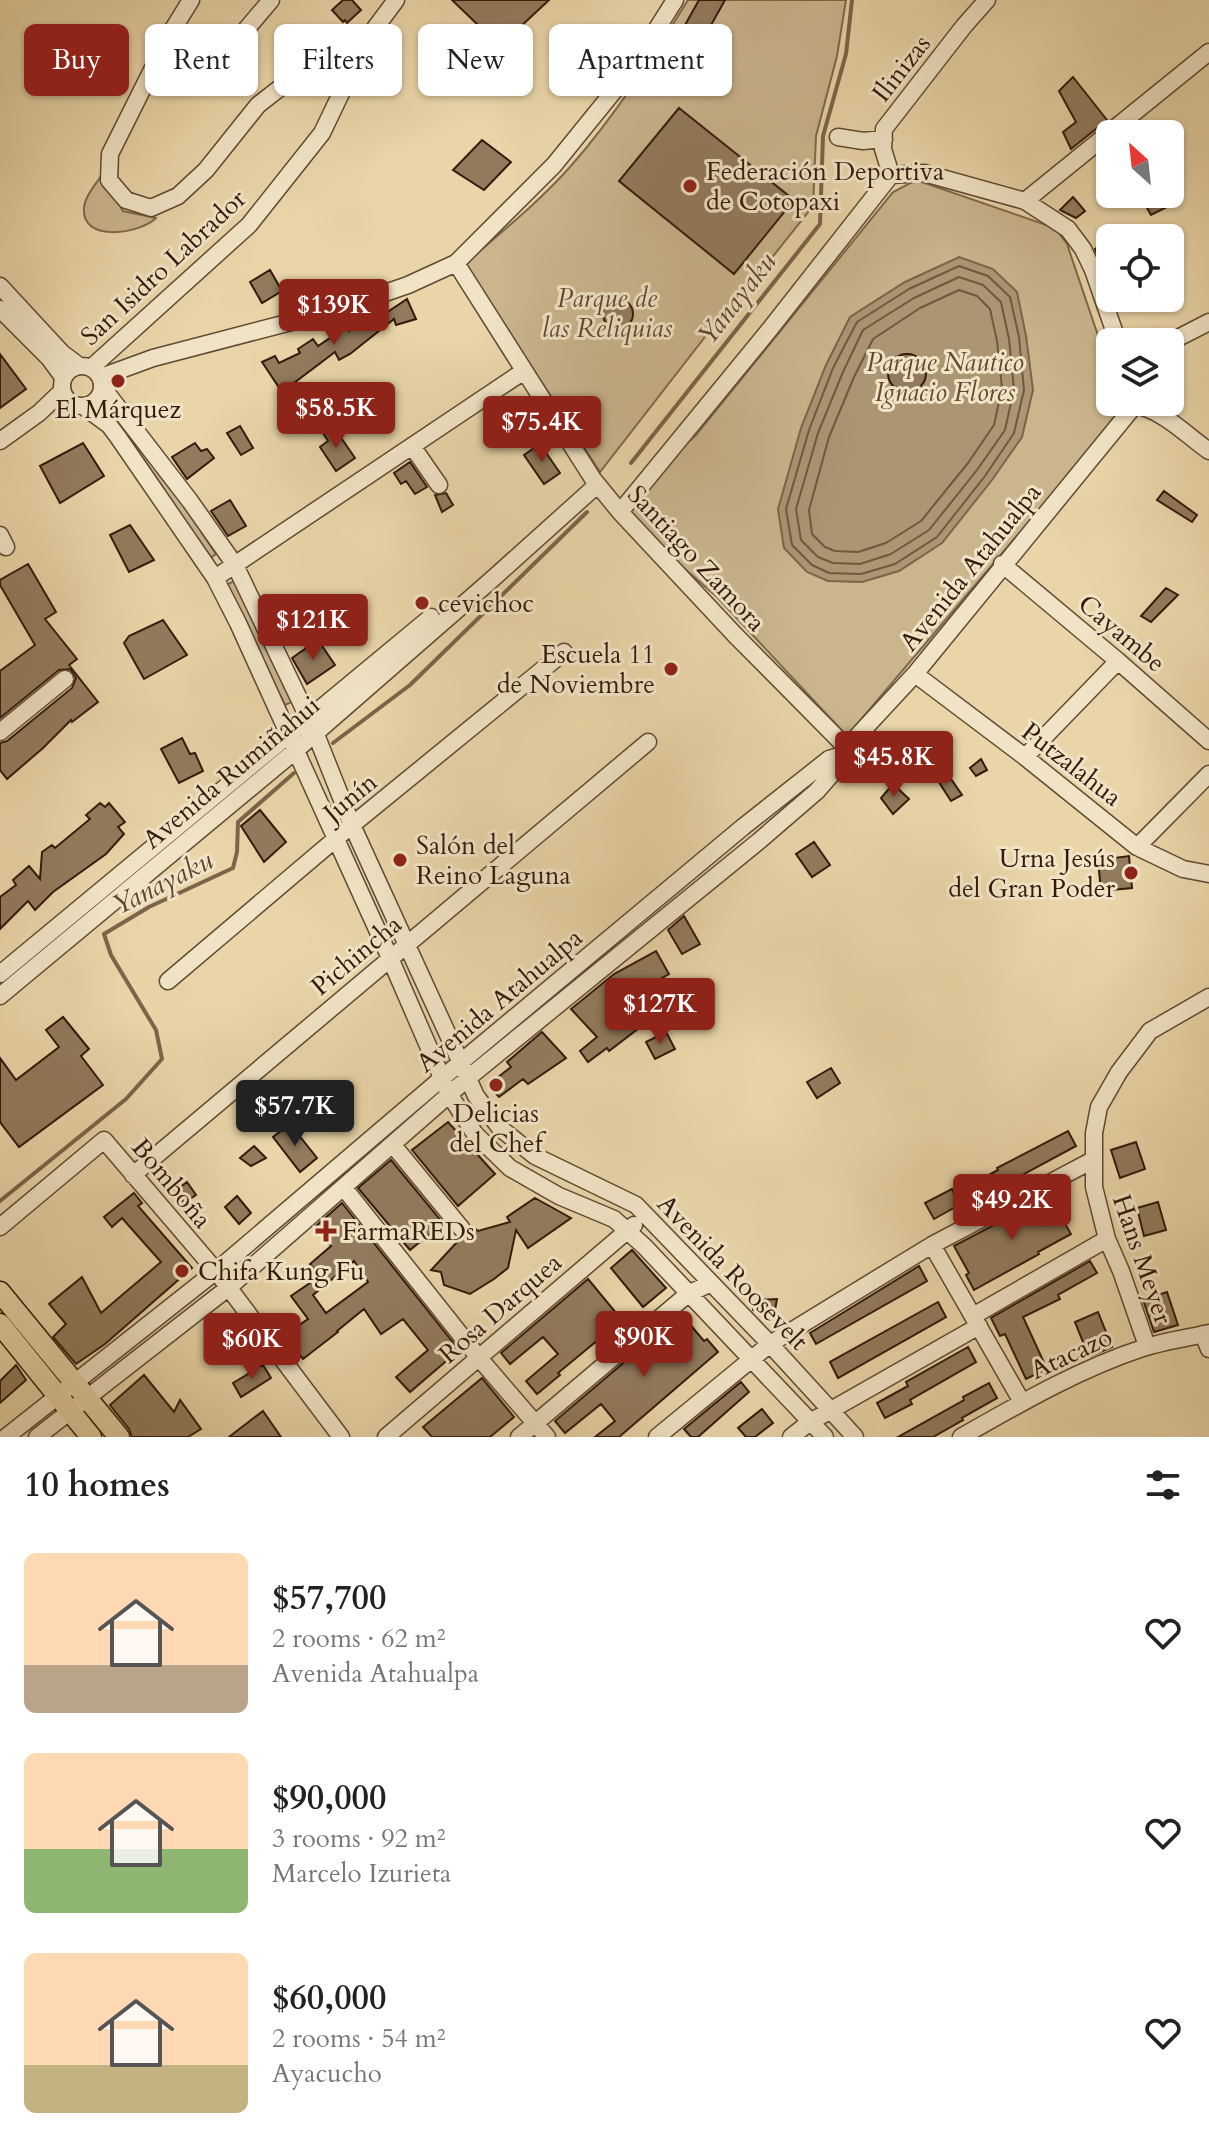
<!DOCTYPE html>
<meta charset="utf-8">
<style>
:root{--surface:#fff;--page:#f6f6f6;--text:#222;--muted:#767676;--accent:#8f2418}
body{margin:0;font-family:Cardo,serif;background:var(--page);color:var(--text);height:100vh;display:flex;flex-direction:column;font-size:30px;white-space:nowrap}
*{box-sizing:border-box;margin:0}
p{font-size:26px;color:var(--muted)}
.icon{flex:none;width:44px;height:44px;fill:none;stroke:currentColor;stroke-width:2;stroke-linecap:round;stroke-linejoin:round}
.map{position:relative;height:1437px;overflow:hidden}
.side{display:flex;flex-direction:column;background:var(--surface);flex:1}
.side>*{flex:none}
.hud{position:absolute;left:24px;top:24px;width:800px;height:72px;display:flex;gap:16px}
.needle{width:52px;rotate:333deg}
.tools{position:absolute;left:1096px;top:120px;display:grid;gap:16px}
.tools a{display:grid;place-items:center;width:88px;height:88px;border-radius:12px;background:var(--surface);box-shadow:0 2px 6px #0004;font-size:40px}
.price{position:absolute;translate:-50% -68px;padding:0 18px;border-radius:8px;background:var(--accent);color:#fff;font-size:26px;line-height:52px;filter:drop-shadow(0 2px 4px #0008)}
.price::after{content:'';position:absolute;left:50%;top:48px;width:24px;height:18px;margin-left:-12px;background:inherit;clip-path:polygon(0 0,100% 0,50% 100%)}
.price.current{background:#222;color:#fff}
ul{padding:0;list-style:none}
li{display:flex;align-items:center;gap:24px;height:200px;padding:0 24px}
li span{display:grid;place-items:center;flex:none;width:224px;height:160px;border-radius:12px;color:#555}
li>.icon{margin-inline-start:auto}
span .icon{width:96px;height:96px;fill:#fffc;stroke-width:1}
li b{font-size:34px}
h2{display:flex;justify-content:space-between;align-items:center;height:96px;padding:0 24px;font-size:34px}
.chip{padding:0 28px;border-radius:12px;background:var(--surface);box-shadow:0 2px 6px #0004;font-size:28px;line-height:72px}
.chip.current{background:var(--accent);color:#fff}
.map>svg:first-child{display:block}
.green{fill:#cab58d;stroke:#7e684c;stroke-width:2}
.water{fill:#ab9573;stroke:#7b644a;stroke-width:2}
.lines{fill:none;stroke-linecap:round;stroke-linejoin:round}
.shore{stroke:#6f5840;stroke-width:2}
.stream{stroke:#7b644a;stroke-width:4}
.building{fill:#927b5d;stroke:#331a0c;stroke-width:2;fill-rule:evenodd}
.minor-casing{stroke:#604933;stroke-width:19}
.major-casing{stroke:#331a0c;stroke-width:23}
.minor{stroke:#f1e4c6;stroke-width:16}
.major{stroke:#e9d5a8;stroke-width:20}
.poi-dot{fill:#8f2418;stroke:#f1e4c6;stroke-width:3}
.labels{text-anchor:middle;stroke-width:6;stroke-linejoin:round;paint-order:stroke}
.street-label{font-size:26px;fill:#331a0c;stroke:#f1e4c6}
.poi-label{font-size:26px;fill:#331a0c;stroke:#f1e4c6;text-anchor:start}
.park-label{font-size:26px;font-style:italic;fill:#604833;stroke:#f1e4c6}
.water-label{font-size:28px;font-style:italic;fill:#5d4530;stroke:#f1e4c6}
</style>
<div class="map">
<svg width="1209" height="1437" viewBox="0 0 1209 1437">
<rect width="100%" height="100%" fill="#e9d5a8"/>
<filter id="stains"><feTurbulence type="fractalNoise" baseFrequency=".0025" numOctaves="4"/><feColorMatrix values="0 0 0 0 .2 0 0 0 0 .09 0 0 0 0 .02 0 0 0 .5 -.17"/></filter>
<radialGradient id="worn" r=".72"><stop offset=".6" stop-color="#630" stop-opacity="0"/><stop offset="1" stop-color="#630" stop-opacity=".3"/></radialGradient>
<!-- green -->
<path class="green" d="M688 0H846L837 56 816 136 813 206 739 299 736 297 600 472 465 264C500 233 538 203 570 167 615 116 652 58 688 0Z
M106 169 109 187 123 211 156 218C140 234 81 243 84 208 85 195 99 180 106 169Z
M916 180 1055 228 1067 244 1110 371V402H1120L1123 411 847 736 717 597 616 509 696 435 893 192Z
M108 398 153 459 216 554 209 559 122 426 99 403Z
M236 580 294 701 285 705 224 586Z"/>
<!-- water -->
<path class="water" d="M959 257 993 269 1017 292 1026 336 1033 390 1022 437 992 480 942 543 899 571 862 582 828 581 807 572 784 548 778 509 801 428 826 365 850 317 905 282Z"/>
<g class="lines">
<!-- shore -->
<path class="shore" d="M959 266 988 276 1010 297 1019 337 1024 390 1014 433 985 476 937 537 895 564 861 574 829 573 812 565 792 545 786 509 809 430 833 368 857 322 909 289Z
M959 277 983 285 1001 302 1009 339 1014 389 1005 430 977 470 929 530 891 554 860 564 833 563 818 557 801 540 796 509 818 433 843 372 863 330 914 298Z
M959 290 977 296 990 309 997 341 1002 388 994 425 968 463 921 521 886 543 858 552 835 551 825 547 812 534 809 510 829 437 854 377 873 339 920 308Z"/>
<!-- stream -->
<path class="stream" d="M631 463 820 224 823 136 846 54 852 0
M333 743 410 685 587 512
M0 1201 126 1099 162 1059 156 1030 111 955 104 934 149 907 233 868 237 852 238 822 294 773"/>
</g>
<!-- building -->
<path class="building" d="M343 0H352L361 10 347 23 345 20 343 22 332 10Z
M452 0H549L500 46Z
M699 0H725L691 61 671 50Z
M1073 77 1107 120 1071 149 1063 132 1076 122 1059 91Z
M679 108 794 200 734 274 619 181Z
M482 140 511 162 484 190 453 170Z
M1177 186 1181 200 1151 215 1146 206 1164 194H1170V191Z
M1073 197 1085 211 1076 218 1060 210Z
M1102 244 1110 260V284L1095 249Z
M270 270 282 291 262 303 250 282Z
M603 314a15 15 0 1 1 30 0a15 15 0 1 1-30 0Z
M407 299 416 319 396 325 394 319 350 354 339 360 335 352 282 392 262 362 275 356 279 363 300 353 298 349 313 339 318 346 346 327 349 331 377 313 380 317Z
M0 354 26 389 0 408Z
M888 373a19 19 0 1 1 38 0a19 19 0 1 1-38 0Z
M240 426 253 448 241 455 227 433Z
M333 426 355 458 336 471 320 447 328 441 323 433Z
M83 443 104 476 60 503 40 466Z
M195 443 201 451 207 449 214 458 187 479 172 457Z
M540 444 560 473 544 484 524 455Z
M410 462 427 487 415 494 406 481 401 484 394 473Z
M1164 491 1197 515 1192 522 1157 500Z
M446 493 453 505 442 512 435 495Z
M230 500 246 526 228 536 211 511Z
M130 525 154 560 129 572 110 535Z
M28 564 56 612 45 619 77 659 69 665 98 702 72 722 71 720 43 748 7 779 0 770V743L7 741 72 688 76 678 70 669 59 670 0 718V671L35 645 0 585V580Z
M1166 588 1178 595 1151 622 1141 616Z
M163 620 187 655 144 679 124 643 129 636Z
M318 640 335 665 307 684 292 658Z
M182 738 190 754 195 753 203 771 179 783 161 749Z
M981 759 987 770 976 776 970 768Z
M940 763 962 795 951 801 931 770Z
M893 784 909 799 893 814 881 798Z
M100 803 105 807 109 803 125 822 118 827 124 834 106 854 53 892 35 910 28 901 0 929V897L16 885 13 880 29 866 40 879 42 852 52 845 55 848 90 819 86 815Z
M260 810 286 842 264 862 241 826Z
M814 842 830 865 812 877 796 854Z
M1129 856 1132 888 1101 891 1098 860Z
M684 916 700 944 682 954 668 930Z
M656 951 669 974 632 995 652 1018 609 1051 607 1048 588 1062 580 1051 597 1037 571 1009 614 974Z
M63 1017 89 1049 81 1056 103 1085 19 1147 0 1122V1058L16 1080 59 1047 46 1030Z
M542 1032 566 1058 528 1084 523 1079 499 1097 488 1085 511 1067 507 1062Z
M666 1032 675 1049 655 1059 646 1042Z
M831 1068 840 1083 817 1098 807 1082Z
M448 1122 495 1174 458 1206 412 1150Z
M290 1124 317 1158 300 1172 273 1137Z
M1068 1131 1076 1146 998 1188 999 1190 973 1204 970 1199 934 1219 925 1203 952 1189 954 1194 998 1170 997 1168Z
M1136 1142 1145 1169 1120 1178 1111 1150Z
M254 1146 266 1158 251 1166 240 1158Z
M391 1160 443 1223 410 1250 358 1188Z
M187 1182 196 1195 184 1203 175 1191Z
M134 1193 142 1203 138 1206 192 1268 105 1344 76 1364 53 1337 66 1324 49 1304 82 1277 101 1313 161 1262 122 1218 112 1227 104 1217Z
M237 1196 251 1213 239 1224 225 1207Z
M1049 1196 1071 1234 1038 1252 1039 1254 974 1290 966 1275 969 1273 954 1246Z
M535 1198 571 1218 528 1248 516 1230 508 1268 494 1279 470 1294 444 1285 441 1272 431 1270 459 1240 470 1237 473 1227 478 1231 510 1222 507 1217Z
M1158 1202 1166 1230 1144 1236 1137 1208Z
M342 1203 459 1350 410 1392 396 1377 428 1350 403 1319 381 1334 364 1309 337 1331 338 1332 303 1359 283 1336 308 1319 291 1296 320 1276 310 1264 331 1246 316 1226ZM354 1261 368 1282 326 1313 313 1295Z
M632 1250 666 1288 643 1307 611 1268Z
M1090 1261 1097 1273 1058 1295 1060 1299 1023 1317 1047 1369 1026 1379 1005 1334 1000 1336 991 1318Z
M919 1266 927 1281 816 1344 810 1333Z
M588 1279 622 1320 558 1373 560 1375 537 1394 526 1381 558 1354 543 1337 510 1364 501 1353Z
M1167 1292 1178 1325 1154 1332 1143 1300Z
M777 1299 774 1315 753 1310 757 1300Z
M938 1302 946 1317 838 1378 830 1362Z
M1098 1312 1112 1347 1089 1357 1075 1322Z
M681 1314 704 1341 707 1339 718 1352 619 1437H595L615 1421 601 1404 565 1433 555 1421Z
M228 1333 238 1346 215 1362 207 1348Z
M968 1347 976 1362 910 1400 912 1404 885 1418 877 1403 908 1386 906 1382Z
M16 1365 26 1380 0 1403V1381Z
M263 1365 271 1378 241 1397 233 1383Z
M144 1375 174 1412 180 1400 201 1429 188 1437H132L129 1429 110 1405Z
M482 1378 514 1417 490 1437H432L423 1427Z
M741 1382 749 1392 698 1437H691L684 1429Z
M989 1383 997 1398 962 1418 963 1420 933 1437H898L964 1400 963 1397Z
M762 1409 773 1423 755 1437H746L738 1428Z
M263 1411 281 1437H229Z"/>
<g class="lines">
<defs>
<path id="minor" d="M191 0 170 34 110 154 109 180 126 200 151 208 178 196 206 170 258 105 294 77 367 39
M217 64 271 0
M838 137 863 141 884 139
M891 175 924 173 1025 201 1068 229 1083 249 1093 270 1118 342
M891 175 883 149 884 129 964 26 987 0
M1025 201 1209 52
M456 263 593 479 620 512 735 635 847 748
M0 286 62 353 78 365
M0 309 49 358 63 377
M1170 342 1209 322
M62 386a20 20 0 1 1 40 0a20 20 0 1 1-40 0Z
M92 367 249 225 322 133 367 39 396 0
M101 377 153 358 333 311 408 285 456 263 554 165 631 70 675 0
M103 388 190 501 235 565 315 732 352 825 476 1096 500 1128 535 1156 636 1205 770 1344 855 1437
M1135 405C1164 411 1185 434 1209 451
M83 406 109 425 118 437 215 578 238 623 390 958 449 1094 475 1134 510 1168 559 1196 614 1219 644 1246 825 1437
M0 441 39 413 62 391
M412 446 439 485
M620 512 770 329 891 175
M0 535 6 547
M1002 564 1118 661 1209 741
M215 578 524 371
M915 674 1025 757 1137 847 1183 869 1209 874
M0 732 65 679
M1025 757 1118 661
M1137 847 1209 774
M0 974 431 617
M168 981 352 825 564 652
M0 996 295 751 489 582 597 485
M393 1145 462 1229
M133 1175 648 742
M344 1188 479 1358 547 1437
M0 1227 104 1140 216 1271 341 1437
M932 1245 1022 1402
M973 1316 1107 1239
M1203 1334 1209 1349
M1147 1346 1121 1271 1107 1239 1094 1187V1133L1099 1107 1119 1072 1150 1031 1209 997
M6 1437 216 1271 461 1062 743 827 829 759 839 756 915 674 1135 405
M37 1437 228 1288 468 1078 759 841 817 791 837 768 839 756
M386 1437 634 1225
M519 1437 688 1294 711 1283
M657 1437 770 1344 932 1245 1093 1160
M791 1437 810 1422 979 1326
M961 1437C1019 1404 1079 1369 1143 1348 1164 1341 1187 1338 1209 1333"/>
<path id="major" d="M0 1292 119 1437
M0 1324 91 1437"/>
</defs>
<!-- minor casing -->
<use href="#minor" class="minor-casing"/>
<!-- major casing -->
<use href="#major" class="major-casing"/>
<!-- minor -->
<use href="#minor" class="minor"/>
<!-- major -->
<use href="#major" class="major"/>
</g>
<!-- markers -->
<g class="poi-dot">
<circle cx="690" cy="186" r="8"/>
<circle cx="118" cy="381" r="8"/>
<circle cx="422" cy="603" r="8"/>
<circle cx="671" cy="669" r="8"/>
<circle cx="400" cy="860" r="8"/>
<circle cx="1131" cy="873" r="8"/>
<circle cx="496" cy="1085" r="8"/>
<path d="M322 1219h8v8h8v8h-8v8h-8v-8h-8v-8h8z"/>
<circle cx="182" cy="1271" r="8"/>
</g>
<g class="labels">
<!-- street labels -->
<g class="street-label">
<text transform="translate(901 68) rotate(-52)" y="9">Ilinizas</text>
<text transform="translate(163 267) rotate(-43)" y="9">San Isidro Labrador</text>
<text transform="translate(697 558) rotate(47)" y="9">Santiago Zamora</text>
<text transform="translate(970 567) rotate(-51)" y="9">Avenida Atahualpa</text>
<text transform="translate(1122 633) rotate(40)" y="9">Cayambe</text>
<text transform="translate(1072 764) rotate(38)" y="9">Putzalahua</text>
<text transform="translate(231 772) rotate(-40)" y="9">Avenida Rumiñahui</text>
<text transform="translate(350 797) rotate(-40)" y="9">Junín</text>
<text transform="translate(356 955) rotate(-40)" y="9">Pichincha</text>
<text transform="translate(499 1000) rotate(-40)" y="9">Avenida Atahualpa</text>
<text transform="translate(172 1183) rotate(50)" y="9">Bomboña</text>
<text transform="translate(1143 1259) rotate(71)" y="9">Hans Meyer</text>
<text transform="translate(733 1272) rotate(46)" y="9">Avenida Roosevelt</text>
<text transform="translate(500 1308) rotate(-41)" y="9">Rosa Darquea</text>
<text transform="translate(1071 1353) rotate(-25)" y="9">Atacazo</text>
</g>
<!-- poi labels -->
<g class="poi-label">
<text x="706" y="180">Federación Deportiva<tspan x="706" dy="30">de Cotopaxi</tspan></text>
<text x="118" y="418" text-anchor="middle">El Márquez</text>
<text x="438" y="612">cevichoc</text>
<text x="655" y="663" text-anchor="end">Escuela 11<tspan x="655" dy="30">de Noviembre</tspan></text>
<text x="416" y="854">Salón del<tspan x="416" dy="30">Reino Laguna</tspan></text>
<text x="1115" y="867" text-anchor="end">Urna Jesús<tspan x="1115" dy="30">del Gran Poder</tspan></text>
<text x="496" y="1122" text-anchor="middle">Delicias<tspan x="496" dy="30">del Chef</tspan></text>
<text x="342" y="1240">FarmaREDs</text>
<text x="198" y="1280">Chifa Kung Fu</text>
</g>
<!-- park labels -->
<g class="park-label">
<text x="607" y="307">Parque de<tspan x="607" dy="30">las Reliquias</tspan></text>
<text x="945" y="371">Parque Nautico<tspan x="945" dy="30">Ignacio Flores</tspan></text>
</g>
<!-- water labels -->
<g class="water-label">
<text transform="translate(736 298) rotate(-52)" y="10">Yanayaku</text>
<text transform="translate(162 882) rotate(-27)" y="10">Yanayaku</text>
</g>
</g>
<rect width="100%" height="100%" filter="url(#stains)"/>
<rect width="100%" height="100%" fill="url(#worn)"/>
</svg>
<div class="tools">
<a><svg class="needle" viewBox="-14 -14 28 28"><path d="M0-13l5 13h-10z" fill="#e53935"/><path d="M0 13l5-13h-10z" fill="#767676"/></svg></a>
<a><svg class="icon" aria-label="locate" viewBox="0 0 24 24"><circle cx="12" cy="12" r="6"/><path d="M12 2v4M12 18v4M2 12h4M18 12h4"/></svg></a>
<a><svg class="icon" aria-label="layers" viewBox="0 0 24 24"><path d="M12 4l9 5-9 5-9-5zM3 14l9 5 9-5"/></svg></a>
</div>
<b class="price" style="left:334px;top:347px">$139K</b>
<b class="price" style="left:336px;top:450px">$58.5K</b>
<b class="price" style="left:542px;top:464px">$75.4K</b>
<b class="price" style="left:313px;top:662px">$121K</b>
<b class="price" style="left:894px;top:799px">$45.8K</b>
<b class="price" style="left:660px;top:1046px">$127K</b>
<b class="price current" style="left:295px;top:1148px">$57.7K</b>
<b class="price" style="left:1012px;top:1242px">$49.2K</b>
<b class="price" style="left:644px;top:1379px">$90K</b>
<b class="price" style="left:252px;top:1381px">$60K</b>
<div class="hud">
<a class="chip current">Buy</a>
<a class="chip">Rent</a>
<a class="chip">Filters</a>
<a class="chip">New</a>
<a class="chip">Apartment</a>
</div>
</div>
<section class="side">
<h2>10 homes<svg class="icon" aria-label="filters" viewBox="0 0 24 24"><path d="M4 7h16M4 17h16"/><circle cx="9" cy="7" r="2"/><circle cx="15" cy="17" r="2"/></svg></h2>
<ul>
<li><span style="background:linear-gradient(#ffd9b3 70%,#b9a48a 0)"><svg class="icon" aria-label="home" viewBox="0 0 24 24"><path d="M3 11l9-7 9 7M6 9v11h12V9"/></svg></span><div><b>$57,700</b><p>2 rooms · 62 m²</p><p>Avenida Atahualpa</p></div><svg class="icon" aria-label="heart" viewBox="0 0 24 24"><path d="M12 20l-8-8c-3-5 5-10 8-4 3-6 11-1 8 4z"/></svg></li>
<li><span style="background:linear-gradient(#ffd9b3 60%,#8fb573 0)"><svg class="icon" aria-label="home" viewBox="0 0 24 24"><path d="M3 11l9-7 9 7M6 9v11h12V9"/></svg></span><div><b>$90,000</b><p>3 rooms · 92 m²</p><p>Marcelo Izurieta</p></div><svg class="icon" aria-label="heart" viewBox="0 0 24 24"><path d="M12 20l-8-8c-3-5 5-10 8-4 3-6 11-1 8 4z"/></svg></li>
<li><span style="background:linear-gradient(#ffd9b3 70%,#c2b280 0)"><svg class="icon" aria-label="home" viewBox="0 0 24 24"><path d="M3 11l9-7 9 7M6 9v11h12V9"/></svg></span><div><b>$60,000</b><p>2 rooms · 54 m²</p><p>Ayacucho</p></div><svg class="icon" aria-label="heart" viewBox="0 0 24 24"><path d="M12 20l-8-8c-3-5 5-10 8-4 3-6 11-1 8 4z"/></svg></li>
</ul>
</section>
